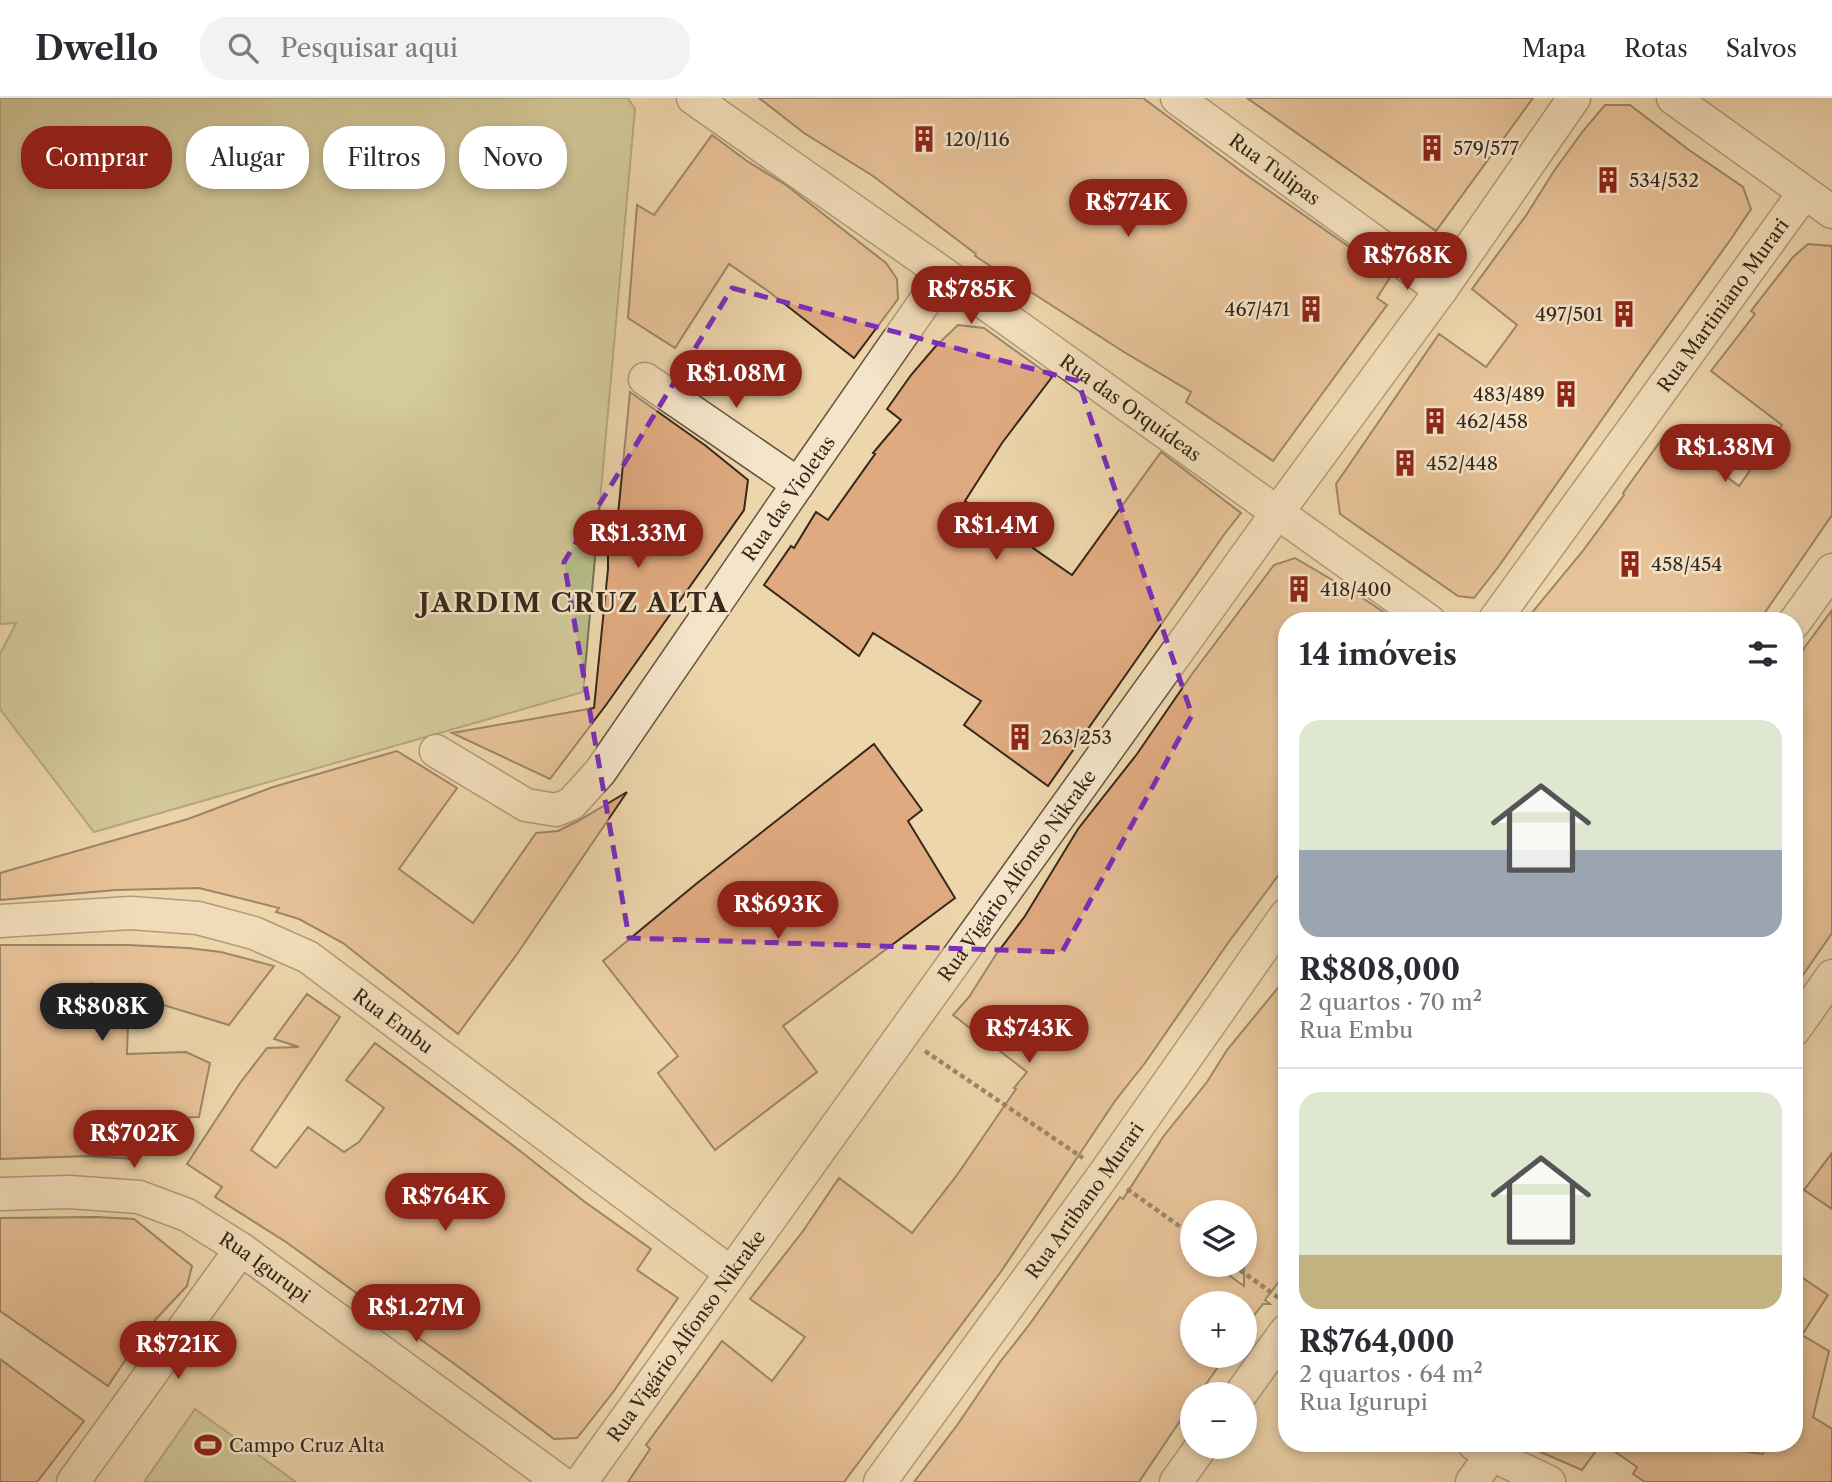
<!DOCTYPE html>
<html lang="pt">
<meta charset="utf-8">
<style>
:root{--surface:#fff;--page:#f2f2f3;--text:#2b2b33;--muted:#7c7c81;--line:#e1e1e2;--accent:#8f2418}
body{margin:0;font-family:"Libre Caslon Text",serif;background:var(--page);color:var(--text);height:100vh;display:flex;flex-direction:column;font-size:26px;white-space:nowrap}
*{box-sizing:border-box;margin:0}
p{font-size:23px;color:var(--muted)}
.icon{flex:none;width:38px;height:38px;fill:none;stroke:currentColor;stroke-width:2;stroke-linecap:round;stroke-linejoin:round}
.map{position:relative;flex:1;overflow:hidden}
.details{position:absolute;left:1278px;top:514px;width:525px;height:840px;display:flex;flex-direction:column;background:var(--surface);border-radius:28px;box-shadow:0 4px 10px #0003}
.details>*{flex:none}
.banner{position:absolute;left:21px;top:28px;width:665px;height:63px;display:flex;gap:14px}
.buttons{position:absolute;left:1180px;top:1102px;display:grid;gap:14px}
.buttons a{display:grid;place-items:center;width:77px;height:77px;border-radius:50%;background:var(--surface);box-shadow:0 4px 10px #0003;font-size:35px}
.price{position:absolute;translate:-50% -60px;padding:0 16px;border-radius:24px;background:var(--accent);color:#fff;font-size:23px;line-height:46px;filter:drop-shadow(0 2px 4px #0008)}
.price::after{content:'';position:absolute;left:50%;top:42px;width:21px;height:16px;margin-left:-10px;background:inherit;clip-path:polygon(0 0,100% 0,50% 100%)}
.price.active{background:#222;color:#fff}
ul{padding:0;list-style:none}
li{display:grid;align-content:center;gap:14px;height:371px;padding:0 21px}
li+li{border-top:2px solid var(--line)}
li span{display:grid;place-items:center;height:217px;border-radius:21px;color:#555}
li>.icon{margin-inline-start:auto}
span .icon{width:126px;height:126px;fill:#fffc;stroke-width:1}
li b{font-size:30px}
h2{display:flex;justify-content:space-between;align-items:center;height:84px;padding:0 21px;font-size:30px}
.pill{padding:0 24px;border-radius:28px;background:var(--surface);box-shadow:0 4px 10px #0003;font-size:24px;line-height:63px}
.pill.active{background:var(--accent);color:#fff}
header{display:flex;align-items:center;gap:42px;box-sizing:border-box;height:98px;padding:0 35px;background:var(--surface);border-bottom:2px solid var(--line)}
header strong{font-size:33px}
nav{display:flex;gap:38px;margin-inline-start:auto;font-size:24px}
.search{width:490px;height:63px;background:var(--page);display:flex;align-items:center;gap:18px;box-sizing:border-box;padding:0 24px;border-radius:28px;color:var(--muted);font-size:26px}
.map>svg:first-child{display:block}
.green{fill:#b7be8a;stroke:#767352;stroke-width:2}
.building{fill:#e0aa80;stroke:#36281a;stroke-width:2;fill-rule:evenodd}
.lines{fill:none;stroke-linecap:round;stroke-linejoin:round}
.minor-casing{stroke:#64543e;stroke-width:35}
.path{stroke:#36281a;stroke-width:4.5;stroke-dasharray:5 3.5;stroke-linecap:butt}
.minor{stroke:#f4e4c9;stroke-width:32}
.marked{fill:none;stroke:#7b2cbf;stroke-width:5;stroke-dasharray:14 9;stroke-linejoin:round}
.labels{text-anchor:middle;stroke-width:5;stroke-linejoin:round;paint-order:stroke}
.poi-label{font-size:19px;fill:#36281a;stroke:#f4e4c9;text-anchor:start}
.street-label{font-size:19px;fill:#36281a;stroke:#f4e4c9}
.district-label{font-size:26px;font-weight:bold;letter-spacing:2px;fill:#36281a;stroke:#f4e4c9}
</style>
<header>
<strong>Dwello</strong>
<div class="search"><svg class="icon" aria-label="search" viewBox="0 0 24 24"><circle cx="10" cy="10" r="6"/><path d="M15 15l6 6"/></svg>Pesquisar aqui</div>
<nav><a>Mapa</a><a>Rotas</a><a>Salvos</a></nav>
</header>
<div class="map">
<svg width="1832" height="1384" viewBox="0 0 1832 1384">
<rect width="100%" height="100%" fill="#eed6ac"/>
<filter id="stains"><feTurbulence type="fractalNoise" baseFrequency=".00286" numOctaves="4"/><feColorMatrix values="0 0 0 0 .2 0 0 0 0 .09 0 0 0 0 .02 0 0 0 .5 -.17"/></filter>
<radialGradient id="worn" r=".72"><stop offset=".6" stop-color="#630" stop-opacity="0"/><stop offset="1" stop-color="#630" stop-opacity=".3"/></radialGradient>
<!-- green -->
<path class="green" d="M0 0H628L635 11 583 594 94 734 0 611V556L16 525 0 526Z
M195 1311 296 1384H144Z"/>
<!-- building -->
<path class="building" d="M759 0H1143L1245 76 1391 178 1377 200 1387 207 1273 363 1186 304 1191 294 1124 254 975 158 976 156 873 78 804 35Z
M1247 0H1533L1436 133Z
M1605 7H1630L1689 52 1743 89 1751 111 1731 141 1643 263 1499 468 1474 500 1458 498 1340 416 1336 386 1439 236 1486 269 1517 227 1472 191 1527 116 1554 73 1583 33Z
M712 37 747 63 786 87 886 165 897 181 898 201 854 260 768 193 729 166 675 250 628 220 637 107 654 117Z
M1808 146 1832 148V417L1759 523H1525L1582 454 1624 397 1623 395 1667 334 1739 388 1782 327 1711 273 1755 216 1751 213 1793 159Z
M958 227 984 230 1052 279 1002 345 965 403 1072 477 1161 354 1241 415 1223 438 1048 688 964 627 981 603 873 535 859 558 764 487 791 448 794 450 816 414 828 422 875 356 873 355 901 322 887 311 911 277 935 249Z
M630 294 706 348 748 382 744 412 606 607 550 681 452 635 594 610 608 471V439L618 417Z
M1295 460 1358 497 1397 523H1286V767L1228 845 1145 965 1115 1003 1000 1175 844 1384H628L650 1351 646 1347 722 1243 772 1283 805 1239 750 1201 803 1133 839 1080 912 1135 957 1077 1016 991 1014 990 1027 974 953 917 969 899 995 858 1025 818 1078 731 1137 656 1192 576 1274 467Z
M1832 512V835L1794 890V564Z
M874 646 922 712 908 723 955 800 783 928 817 974 715 1052 658 975 678 958 603 863 696 786Z
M397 653 457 690 399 771 473 825 536 735 558 733 578 723 627 694 517 856 458 936 343 845 299 821 276 814 279 810 199 790 116 792 0 802V775L188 721 273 689Z
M0 847H128L188 850 221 854 274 868 229 927 91 885 83 906 128 927 127 956 186 954 210 965 199 1019 135 1022 134 1061 89 1058 0 1061Z
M1286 880V1174L1265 1202 1270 1206H1263L1244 1230V1206H1192V1258H1226L1198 1297H1192V1305L1139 1384H914L958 1326 1000 1264 1029 1227 1120 1099 1123 1101 1163 1039 1207 984 1227 952ZM1192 1115H1244V1188L1215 1167H1192Z
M307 896 340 919 251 1052 276 1070 308 1029 344 1054 359 1044 384 1010 346 982 375 945 515 1049 585 1104 651 1151 637 1172 678 1200 614 1293 577 1340 554 1341 460 1270 286 1144 215 1099 222 1089 187 1066 240 985 267 950 299 949 274 941Z
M1832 1055V1111L1804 1092Z
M96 1119 134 1121 192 1168 187 1188 156 1221 128 1258 108 1288 0 1213V1120Z
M1794 1174 1828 1197 1802 1237 1829 1253 1813 1319 1832 1331V1384H1645L1633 1376 1637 1369 1604 1346H1701L1699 1348 1763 1356 1767 1346H1794Z
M0 1261 84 1323 37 1384H0Z
M1522 1346H1601L1582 1372Z"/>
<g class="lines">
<defs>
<g id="minor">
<path id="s1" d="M693 0 944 176 1429 523"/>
<path id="s2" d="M1177 0 1441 192"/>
<path d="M1673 0 1832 114"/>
<path d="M645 281 798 386"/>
<path id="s3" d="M1494 523 1804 95"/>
<path d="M1794 525 1832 472"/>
<path id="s4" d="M436 653 526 707 556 712 571 706 600 674 798 386 944 176"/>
<path id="s5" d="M0 823 131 815 198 820 254 835 308 859 731 1175"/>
<path d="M1794 932 1832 878"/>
<path id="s6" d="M0 1096 69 1094 139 1099 187 1117 241 1151 560 1384"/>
<path d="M1240 1297 1286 1233"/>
<path d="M1474 1346 1492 1357 1549 1384"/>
<path d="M73 1384 241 1151"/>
<path id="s7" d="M581 1384 1277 415 1441 192 1574 0"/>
<path id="s8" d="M880 1384 1105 1075 1286 817"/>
<path d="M1176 1384 1201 1349"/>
<path d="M1472 1384 1499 1346"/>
</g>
</defs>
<!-- minor casing -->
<use href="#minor" class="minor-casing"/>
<!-- path -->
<path class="path" d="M925 953 1083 1060
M1127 1091 1192 1137
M1233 1167 1283 1203"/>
<!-- minor -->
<use href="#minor" class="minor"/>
</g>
<!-- marked area -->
<path d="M0 0H1832V1384H0ZM732 190 1078 283 1192 617 1062 854 629 840 564 464Z" fill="#eed6ac" fill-opacity=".55" fill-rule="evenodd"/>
<path class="marked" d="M732 190 1078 283 1192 617 1062 854 629 840 564 464Z"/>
<!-- icons -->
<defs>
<symbol id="building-bare" viewBox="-9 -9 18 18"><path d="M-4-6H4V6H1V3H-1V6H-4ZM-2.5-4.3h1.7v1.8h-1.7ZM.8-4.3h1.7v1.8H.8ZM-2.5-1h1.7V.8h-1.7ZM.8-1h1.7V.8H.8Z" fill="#8f2418" stroke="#f4e4c9" stroke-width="2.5" paint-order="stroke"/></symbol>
<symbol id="stadium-bare" viewBox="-9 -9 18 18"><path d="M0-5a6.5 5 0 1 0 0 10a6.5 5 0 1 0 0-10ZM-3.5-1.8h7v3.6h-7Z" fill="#8f2418" stroke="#f4e4c9" stroke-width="2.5" paint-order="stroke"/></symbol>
</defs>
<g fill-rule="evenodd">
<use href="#building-bare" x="905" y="22" width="38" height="38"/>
<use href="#building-bare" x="1413" y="31" width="38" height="38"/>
<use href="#building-bare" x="1589" y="63" width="38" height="38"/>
<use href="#building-bare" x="1292" y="192" width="38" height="38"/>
<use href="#building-bare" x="1605" y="197" width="38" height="38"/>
<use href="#building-bare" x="1547" y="277" width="38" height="38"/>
<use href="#building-bare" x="1416" y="304" width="38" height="38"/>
<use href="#building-bare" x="1386" y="346" width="38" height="38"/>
<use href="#building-bare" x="1611" y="447" width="38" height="38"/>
<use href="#building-bare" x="1280" y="472" width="38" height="38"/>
<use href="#building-bare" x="1001" y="620" width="38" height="38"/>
<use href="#stadium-bare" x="189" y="1328" width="38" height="38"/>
</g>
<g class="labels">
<!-- poi labels -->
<g class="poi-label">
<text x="945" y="48">120/116</text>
<text x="1453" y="57">579/577</text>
<text x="1629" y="89">534/532</text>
<text x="1290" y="218" text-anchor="end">467/471</text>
<text x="1603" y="223" text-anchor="end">497/501</text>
<text x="1545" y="303" text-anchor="end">483/489</text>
<text x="1456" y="330">462/458</text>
<text x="1426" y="372">452/448</text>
<text x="1651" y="473">458/454</text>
<text x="1320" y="498">418/400</text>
<text x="1041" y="646">263/253</text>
<text x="229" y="1354">Campo Cruz Alta</text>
</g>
<!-- street labels -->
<g class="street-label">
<text dy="7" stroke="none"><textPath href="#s2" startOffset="121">Rua Tulipas</textPath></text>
<text dy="7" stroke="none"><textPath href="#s3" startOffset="390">Rua Martiniano Murari</textPath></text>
<text dy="7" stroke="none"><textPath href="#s1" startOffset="536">Rua das Orquídeas</textPath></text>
<text dy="7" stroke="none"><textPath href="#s4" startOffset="527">Rua das Violetas</textPath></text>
<text dy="7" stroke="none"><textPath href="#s7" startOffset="747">Rua Vigário Alfonso Nikrake</textPath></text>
<text dy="7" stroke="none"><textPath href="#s5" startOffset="422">Rua Embu</textPath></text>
<text dy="7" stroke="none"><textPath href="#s8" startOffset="348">Rua Artibano Murari</textPath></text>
<text dy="7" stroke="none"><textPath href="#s6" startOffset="284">Rua Igurupi</textPath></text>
<text dy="7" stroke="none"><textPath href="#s7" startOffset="180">Rua Vigário Alfonso Nikrake</textPath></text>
</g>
<!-- district labels -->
<g class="district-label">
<text x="574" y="514">JARDIM CRUZ ALTA</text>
</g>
</g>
<rect width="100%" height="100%" filter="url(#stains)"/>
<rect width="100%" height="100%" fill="url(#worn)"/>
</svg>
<div class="buttons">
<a><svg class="icon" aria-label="layers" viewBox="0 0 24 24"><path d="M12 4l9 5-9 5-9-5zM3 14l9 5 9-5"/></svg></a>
<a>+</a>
<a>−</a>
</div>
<b class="price" style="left:1128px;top:141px">R$774K</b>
<b class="price" style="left:1407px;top:194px">R$768K</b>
<b class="price" style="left:971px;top:228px">R$785K</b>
<b class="price" style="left:736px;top:312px">R$1.08M</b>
<b class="price" style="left:1725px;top:386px">R$1.38M</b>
<b class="price" style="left:996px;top:464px">R$1.4M</b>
<b class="price" style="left:638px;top:472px">R$1.33M</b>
<b class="price" style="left:778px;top:843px">R$693K</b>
<b class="price active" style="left:102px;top:945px">R$808K</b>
<b class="price" style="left:1029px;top:967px">R$743K</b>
<b class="price" style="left:134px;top:1072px">R$702K</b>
<b class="price" style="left:445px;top:1135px">R$764K</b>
<b class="price" style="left:416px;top:1246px">R$1.27M</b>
<b class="price" style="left:178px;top:1283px">R$721K</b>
<div class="banner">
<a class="pill active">Comprar</a>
<a class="pill">Alugar</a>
<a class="pill">Filtros</a>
<a class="pill">Novo</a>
</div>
<section class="details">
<h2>14 imóveis<svg class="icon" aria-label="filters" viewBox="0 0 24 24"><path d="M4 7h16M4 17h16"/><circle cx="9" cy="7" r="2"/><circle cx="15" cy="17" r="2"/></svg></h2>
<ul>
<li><span style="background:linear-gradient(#dfe7d0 60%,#9aa5b1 0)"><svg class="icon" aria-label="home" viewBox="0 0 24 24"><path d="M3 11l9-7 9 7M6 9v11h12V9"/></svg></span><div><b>R$808,000</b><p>2 quartos · 70 m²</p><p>Rua Embu</p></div></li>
<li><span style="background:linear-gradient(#dfe7d0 75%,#c2b280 0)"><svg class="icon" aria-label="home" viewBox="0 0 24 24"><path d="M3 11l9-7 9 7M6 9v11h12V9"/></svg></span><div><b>R$764,000</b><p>2 quartos · 64 m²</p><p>Rua Igurupi</p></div></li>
</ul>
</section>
</div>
